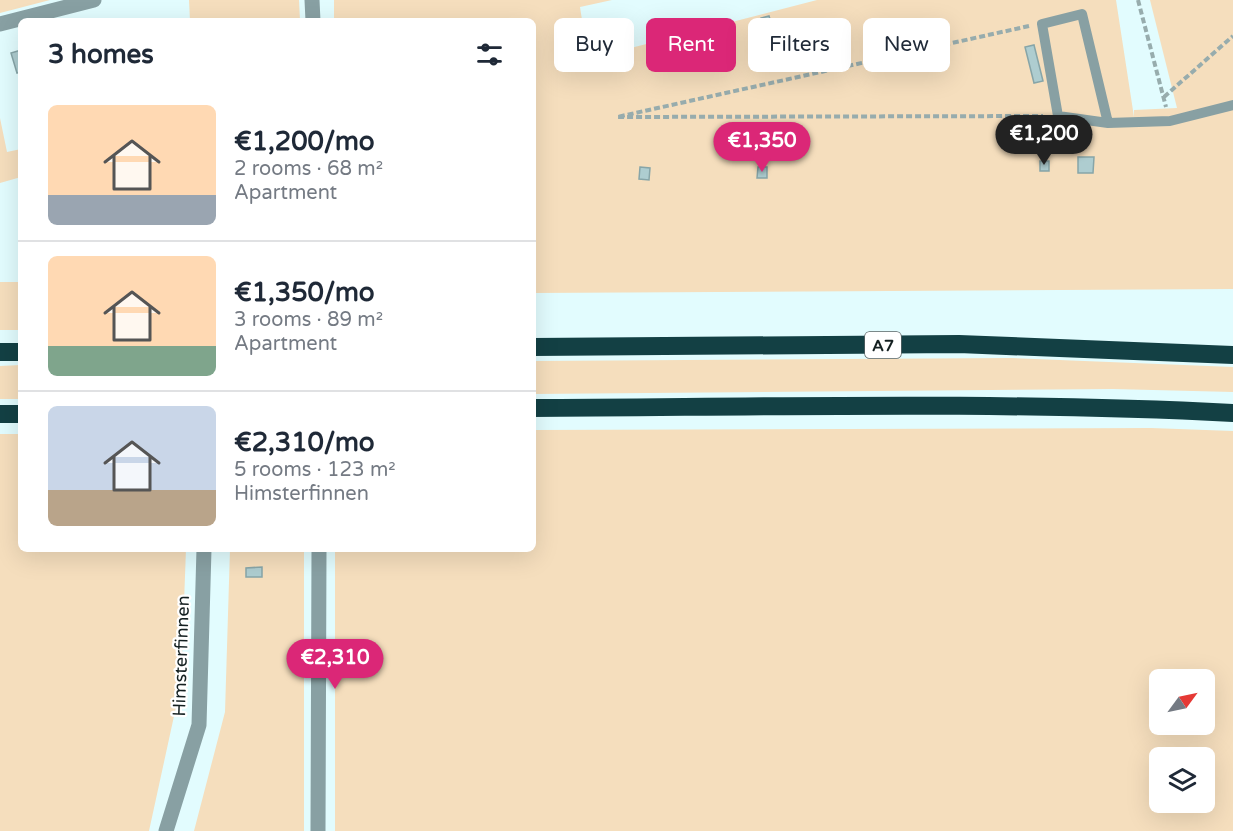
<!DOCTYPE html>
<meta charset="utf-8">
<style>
:root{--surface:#fff;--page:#f2f2f3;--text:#1f2937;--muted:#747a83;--line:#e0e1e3;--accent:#db2777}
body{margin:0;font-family:"Varela Round",sans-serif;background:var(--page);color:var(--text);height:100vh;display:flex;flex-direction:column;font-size:22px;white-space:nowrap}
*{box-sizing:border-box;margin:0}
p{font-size:20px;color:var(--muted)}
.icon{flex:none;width:33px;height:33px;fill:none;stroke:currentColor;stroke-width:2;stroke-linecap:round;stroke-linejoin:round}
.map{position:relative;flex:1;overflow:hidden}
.sheet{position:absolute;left:18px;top:18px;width:518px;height:534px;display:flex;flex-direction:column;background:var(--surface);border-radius:9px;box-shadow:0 6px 24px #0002}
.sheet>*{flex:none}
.guide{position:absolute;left:554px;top:18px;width:570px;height:54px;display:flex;gap:12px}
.needle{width:39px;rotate:57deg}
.buttons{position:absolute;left:1149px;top:669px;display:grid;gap:12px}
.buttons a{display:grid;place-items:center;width:66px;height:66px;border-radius:9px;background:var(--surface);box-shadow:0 6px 24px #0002;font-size:30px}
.price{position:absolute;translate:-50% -51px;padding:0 14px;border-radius:21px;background:var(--accent);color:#fff;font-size:20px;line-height:39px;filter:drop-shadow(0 2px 3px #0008)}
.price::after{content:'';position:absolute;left:50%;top:36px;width:18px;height:14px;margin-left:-9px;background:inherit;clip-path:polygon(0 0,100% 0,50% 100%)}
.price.current{background:#222;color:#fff}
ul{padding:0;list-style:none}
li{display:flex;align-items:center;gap:18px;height:150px;padding:0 30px}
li+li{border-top:2px solid var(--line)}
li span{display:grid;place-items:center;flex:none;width:168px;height:120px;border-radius:9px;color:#555}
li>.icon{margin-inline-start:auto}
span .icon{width:72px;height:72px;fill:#fffc;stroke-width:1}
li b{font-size:26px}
h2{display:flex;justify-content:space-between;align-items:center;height:72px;padding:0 30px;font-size:26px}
.pill{padding:0 21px;border-radius:9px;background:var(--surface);box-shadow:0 6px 24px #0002;font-size:21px;line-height:54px}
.pill.current{background:var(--accent);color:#fff}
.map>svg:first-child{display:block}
.green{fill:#f5debd;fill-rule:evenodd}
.building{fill:#aecdd0;stroke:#87a5a8;stroke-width:1.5}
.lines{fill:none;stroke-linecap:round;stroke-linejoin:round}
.path{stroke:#97acad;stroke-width:4;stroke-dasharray:6 3;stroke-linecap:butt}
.service{stroke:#88a0a3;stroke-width:10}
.minor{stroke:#88a0a3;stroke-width:15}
.tertiary{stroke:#88a0a3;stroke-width:15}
.motorway{stroke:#134044;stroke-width:18}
.labels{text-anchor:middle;stroke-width:4.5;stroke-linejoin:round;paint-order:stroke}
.shield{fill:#fff;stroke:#5a6364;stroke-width:1.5}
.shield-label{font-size:16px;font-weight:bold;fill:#142021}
.street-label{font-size:18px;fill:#142021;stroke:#fff}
</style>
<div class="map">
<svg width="1233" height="831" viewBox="0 0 1233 831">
<rect width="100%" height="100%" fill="#e2fcfe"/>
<!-- green -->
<path class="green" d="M0 0H50L0 13Z
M189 0H299L300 21H190Z
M334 0H612L580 7 588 59 817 0H1116L1134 117V110L1177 108 1150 0H1233V289L533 293 532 21H334Z
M0 118 7 152 21 149V177L0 183Z
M0 282H21V330H0Z
M1011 358 1233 367V392L1113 389 533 394V361Z
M21 365V399H0V366Z
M1151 428 1233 431V831H335V549H532L533 430ZM1160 680H1204V724H1160ZM1160 758H1204V802H1160Z
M21 434V549H186L181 684 149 831H0V434Z
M230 549H304V831H194L225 712Z"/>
<!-- building -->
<path class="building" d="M769 16 772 25 763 28 761 18Z
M725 29 728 38 719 40 716 31Z
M1034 45 1043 81 1034 83 1025 47Z
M21 50V72L17 73 11 53Z
M618 56 620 66 610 69 607 58Z
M1078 157H1094L1093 173H1078Z
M1040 161H1049V171H1040Z
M640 167 650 168 649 180 639 179Z
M758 167H767V178H757Z
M262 567V577H246V568Z"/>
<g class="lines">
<!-- path -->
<path class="path" d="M1138 0 1166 107
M1029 26 617 117 1043 116
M1164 97 1233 36"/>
<!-- service -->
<path class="service" d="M1108 123 1058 116 1042 24 1082 14 1108 123 1170 121 1233 105"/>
<!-- minor -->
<path class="minor" d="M0 24 94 0
M166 831 199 725 204 549"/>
<!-- tertiary -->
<path class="tertiary" d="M312 0 313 21
M318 831 319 549"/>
<!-- motorway -->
<path class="motorway" d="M532 347 959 344 1233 355
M0 352H21
M532 408C766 407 1000 401 1233 413
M0 414H21"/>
</g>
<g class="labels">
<!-- shield labels -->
<rect class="shield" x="865" y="332" width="36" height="26" rx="4.5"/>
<g class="shield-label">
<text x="883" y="351">A7</text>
</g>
<!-- street labels -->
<g class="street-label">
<text transform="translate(181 656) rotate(-88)" y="6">Himsterfinnen</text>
</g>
</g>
</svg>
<div class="buttons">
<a><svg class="needle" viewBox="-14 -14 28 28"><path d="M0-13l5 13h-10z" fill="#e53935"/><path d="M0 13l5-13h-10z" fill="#747a83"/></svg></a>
<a><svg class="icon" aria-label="layers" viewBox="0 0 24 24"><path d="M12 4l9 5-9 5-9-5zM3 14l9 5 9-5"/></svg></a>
</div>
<b class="price current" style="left:1044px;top:166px">€1,200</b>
<b class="price" style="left:762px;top:173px">€1,350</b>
<b class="price" style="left:335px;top:690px">€2,310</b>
<div class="guide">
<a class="pill">Buy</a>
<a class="pill current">Rent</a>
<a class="pill">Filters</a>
<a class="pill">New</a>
</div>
<section class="sheet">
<h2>3 homes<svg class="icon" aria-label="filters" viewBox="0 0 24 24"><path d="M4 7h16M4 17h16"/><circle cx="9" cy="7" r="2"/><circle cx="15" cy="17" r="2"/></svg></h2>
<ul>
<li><span style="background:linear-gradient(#ffd9b3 75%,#9aa5b1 0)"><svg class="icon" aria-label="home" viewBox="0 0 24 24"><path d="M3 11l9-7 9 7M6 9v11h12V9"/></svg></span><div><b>€1,200/mo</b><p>2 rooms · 68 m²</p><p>Apartment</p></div></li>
<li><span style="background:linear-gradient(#ffd9b3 75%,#7fa58c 0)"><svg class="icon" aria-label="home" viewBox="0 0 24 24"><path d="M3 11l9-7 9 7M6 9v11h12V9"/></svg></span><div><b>€1,350/mo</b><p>3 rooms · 89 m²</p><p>Apartment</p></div></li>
<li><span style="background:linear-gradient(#c9d6e8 70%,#b9a48a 0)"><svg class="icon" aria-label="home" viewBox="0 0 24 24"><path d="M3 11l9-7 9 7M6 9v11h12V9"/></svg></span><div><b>€2,310/mo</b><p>5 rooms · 123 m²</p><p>Himsterfinnen</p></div></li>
</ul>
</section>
</div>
